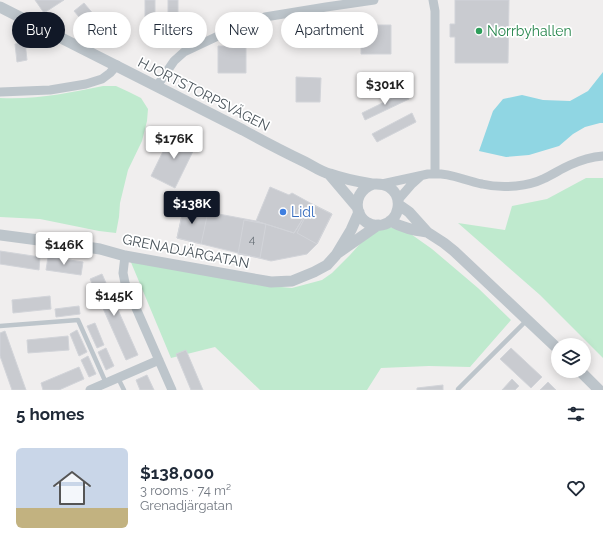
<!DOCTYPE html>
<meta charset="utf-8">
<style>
:root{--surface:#fff;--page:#f2f2f3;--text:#1f2937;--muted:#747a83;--accent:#111827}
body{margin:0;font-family:Raleway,sans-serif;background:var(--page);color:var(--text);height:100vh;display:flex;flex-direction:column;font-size:15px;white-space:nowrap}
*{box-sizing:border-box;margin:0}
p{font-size:13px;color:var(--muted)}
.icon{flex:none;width:22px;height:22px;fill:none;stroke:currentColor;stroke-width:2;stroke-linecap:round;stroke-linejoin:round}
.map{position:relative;height:390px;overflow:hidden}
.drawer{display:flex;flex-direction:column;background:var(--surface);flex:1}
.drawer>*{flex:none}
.guide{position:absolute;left:12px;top:12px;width:400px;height:36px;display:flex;gap:8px}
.tools{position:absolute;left:551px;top:338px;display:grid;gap:8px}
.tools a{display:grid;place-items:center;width:40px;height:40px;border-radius:50%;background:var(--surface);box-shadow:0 2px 10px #0003;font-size:20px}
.price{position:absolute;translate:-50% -34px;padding:0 9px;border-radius:4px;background:#fff;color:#222;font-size:13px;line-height:26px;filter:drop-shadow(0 1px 2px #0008)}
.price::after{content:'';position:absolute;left:50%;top:24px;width:12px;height:9px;margin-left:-6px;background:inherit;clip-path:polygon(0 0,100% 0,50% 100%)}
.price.on{background:var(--accent);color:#fff}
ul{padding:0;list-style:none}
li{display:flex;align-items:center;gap:12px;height:100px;padding:0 16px}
li span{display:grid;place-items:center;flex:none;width:112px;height:80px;border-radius:6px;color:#555}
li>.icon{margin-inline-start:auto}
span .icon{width:48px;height:48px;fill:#fffc;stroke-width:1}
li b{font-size:17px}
h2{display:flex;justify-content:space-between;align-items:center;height:48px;padding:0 16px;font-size:17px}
.chip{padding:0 14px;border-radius:18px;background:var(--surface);box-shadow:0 2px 10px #0003;font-size:14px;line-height:36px}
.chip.on{background:var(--accent);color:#fff}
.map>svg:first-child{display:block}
.green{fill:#bfeace}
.water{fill:#90d6e3}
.building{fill:#c9cbd0;stroke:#d2d4d9}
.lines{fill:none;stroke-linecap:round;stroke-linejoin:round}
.service{stroke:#bdc5cb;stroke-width:4.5}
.minor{stroke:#bdc5cb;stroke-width:9}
.tertiary{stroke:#bdc5cb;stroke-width:11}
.leisure-dot{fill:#2e9e5b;stroke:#fff;stroke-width:1.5}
.shop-dot{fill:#3f7fe0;stroke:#fff;stroke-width:1.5}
.labels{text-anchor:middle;stroke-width:3.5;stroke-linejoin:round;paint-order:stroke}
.number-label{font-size:12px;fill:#687077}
.leisure-label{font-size:14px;fill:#27864d;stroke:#fff;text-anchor:start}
.street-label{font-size:14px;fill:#485259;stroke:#fff}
.shop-label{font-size:14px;fill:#366cbe;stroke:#fff;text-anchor:start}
</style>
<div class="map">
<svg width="603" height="390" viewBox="0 0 603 390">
<rect width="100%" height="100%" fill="#f0eeee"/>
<!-- green -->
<path class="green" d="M103 86H116L129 92 141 98 148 109 147 121 142 141 128 170 120 203 119 217 116 233 99 231 40 219 0 217V98C35 100 69 93 103 86Z
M586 178H603V358L540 295 458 223 505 230 512 206 547 199Z
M375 223 408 232 432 249 478 288 511 320 470 367 429 366 381 368 367 390H260L215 347 171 358 130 260 259 285 292 288 322 280 332 273 350 255 368 235Z"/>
<!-- water -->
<path class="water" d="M603 72V123H600L585 127 573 134 559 146 529 155 506 157 479 151 493 111 503 99 522 95 543 100 570 101 588 91Z"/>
<!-- building -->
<path class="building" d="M35 0H64L44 13Z
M145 0H155V41L145 43Z
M168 0H178V33L168 34Z
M455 0H509L508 63H455V37H450V24H455Z
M84 3 100 22 90 30 74 11Z
M361 25H391V54H361Z
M25 42 27 60 17 62 15 44Z
M218 46H246V73H218Z
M296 77 321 78 320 102H296Z
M405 92 409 99 365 120 362 113Z
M412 113 416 122 377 142 372 134Z
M173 131 197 143 175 188 151 176Z
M270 187 289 195 292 193 312 204 294 233 256 221Z
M312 204 332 214 317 244 297 233Z
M312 204 332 214 317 244 307 254 271 261 177 238 184 206 208 212 256 221 294 233Z
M184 206 208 212 201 244 177 238Z
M244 220 266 224 260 258 238 254Z
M0 251 40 257 39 270 0 264Z
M48 257 83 262 81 275 46 270Z
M102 274 138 355 126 360 90 279Z
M50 296 51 309 13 313 12 300Z
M79 306 80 314 56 317 55 309Z
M95 323 104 345 97 348 87 326Z
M77 330 87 352 79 356 70 334Z
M5 331 26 390H12L0 356V333Z
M68 336 69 350 28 353 27 340Z
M106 348 114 366 106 370 98 352Z
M511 348 542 377 531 388 500 359Z
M186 350 203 390H191L176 354Z
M88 356 96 374 89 377 81 360Z
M79 367 84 379 59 390H43L41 383Z
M147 375 154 390H140L136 380Z
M512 379 519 386 515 390H502Z
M548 382 556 390H540Z
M443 385V390H417V388Z"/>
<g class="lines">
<!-- service -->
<path class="service" d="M0 326 78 320 106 383
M118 378 124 390
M458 390V389L527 320"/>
<!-- minor -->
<path class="minor" d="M433 0 435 11V174
M157 86 174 61 184 52 218 36 265 17 326 7 374 0
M0 92 50 90 86 84 102 79 110 73 117 65
M382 184 428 174C450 172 462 180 482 184 494 187 505 187 516 186 525 185 535 183 543 179 552 175 561 169 570 165 581 160 591 157 603 156
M398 200 411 185 421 176
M125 256 123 273 125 283 172 390
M90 390 159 360"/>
<!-- tertiary -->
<path class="tertiary" d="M0 7 243 130C263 141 284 152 305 162 313 166 321 172 330 174 341 178 360 182 372 184 378 184 383 183 389 187 404 197 400 221 382 225 357 230 346 194 373 184
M329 174 357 207
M399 205 409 212 427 232 444 243 454 251 558 349
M390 221C403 228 413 230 427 232
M0 235 46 241 100 249 125 256 271 282 292 281 314 272 327 265 336 255 351 230 359 212
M338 253 378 225
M580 371 599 390"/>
</g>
<!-- markers -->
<circle class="leisure-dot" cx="479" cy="31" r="4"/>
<circle class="shop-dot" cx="283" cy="212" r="4"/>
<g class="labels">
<!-- number labels -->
<g class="number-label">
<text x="252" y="243">4</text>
</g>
<!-- leisure labels -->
<g class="leisure-label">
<text x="487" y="36">Norrbyhallen</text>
</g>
<!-- street labels -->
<g class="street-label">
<text transform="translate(204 94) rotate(27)" y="5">HJORTSTORPSVÄGEN</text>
<text transform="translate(186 251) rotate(11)" y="5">GRENADJÄRGATAN</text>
</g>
<!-- shop labels -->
<g class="shop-label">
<text x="291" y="217">Lidl</text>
</g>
</g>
</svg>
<div class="tools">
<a><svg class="icon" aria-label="layers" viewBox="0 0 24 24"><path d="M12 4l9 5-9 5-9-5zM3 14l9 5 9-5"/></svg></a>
</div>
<b class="price" style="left:385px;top:106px">$301K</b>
<b class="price" style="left:174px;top:160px">$176K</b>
<b class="price on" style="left:192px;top:225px">$138K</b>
<b class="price" style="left:64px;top:266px">$146K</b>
<b class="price" style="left:114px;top:317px">$145K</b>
<div class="guide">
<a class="chip on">Buy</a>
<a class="chip">Rent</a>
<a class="chip">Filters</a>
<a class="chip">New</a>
<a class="chip">Apartment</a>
</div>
</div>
<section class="drawer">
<h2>5 homes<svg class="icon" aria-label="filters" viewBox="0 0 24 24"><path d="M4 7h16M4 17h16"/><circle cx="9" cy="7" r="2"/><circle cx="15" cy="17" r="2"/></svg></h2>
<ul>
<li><span style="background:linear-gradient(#c9d6e8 75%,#c2b280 0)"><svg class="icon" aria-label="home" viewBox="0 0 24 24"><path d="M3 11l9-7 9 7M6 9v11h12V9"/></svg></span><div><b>$138,000</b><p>3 rooms · 74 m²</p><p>Grenadjärgatan</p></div><svg class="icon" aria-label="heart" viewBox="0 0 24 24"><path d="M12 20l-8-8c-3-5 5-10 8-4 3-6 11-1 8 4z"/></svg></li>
</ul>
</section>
